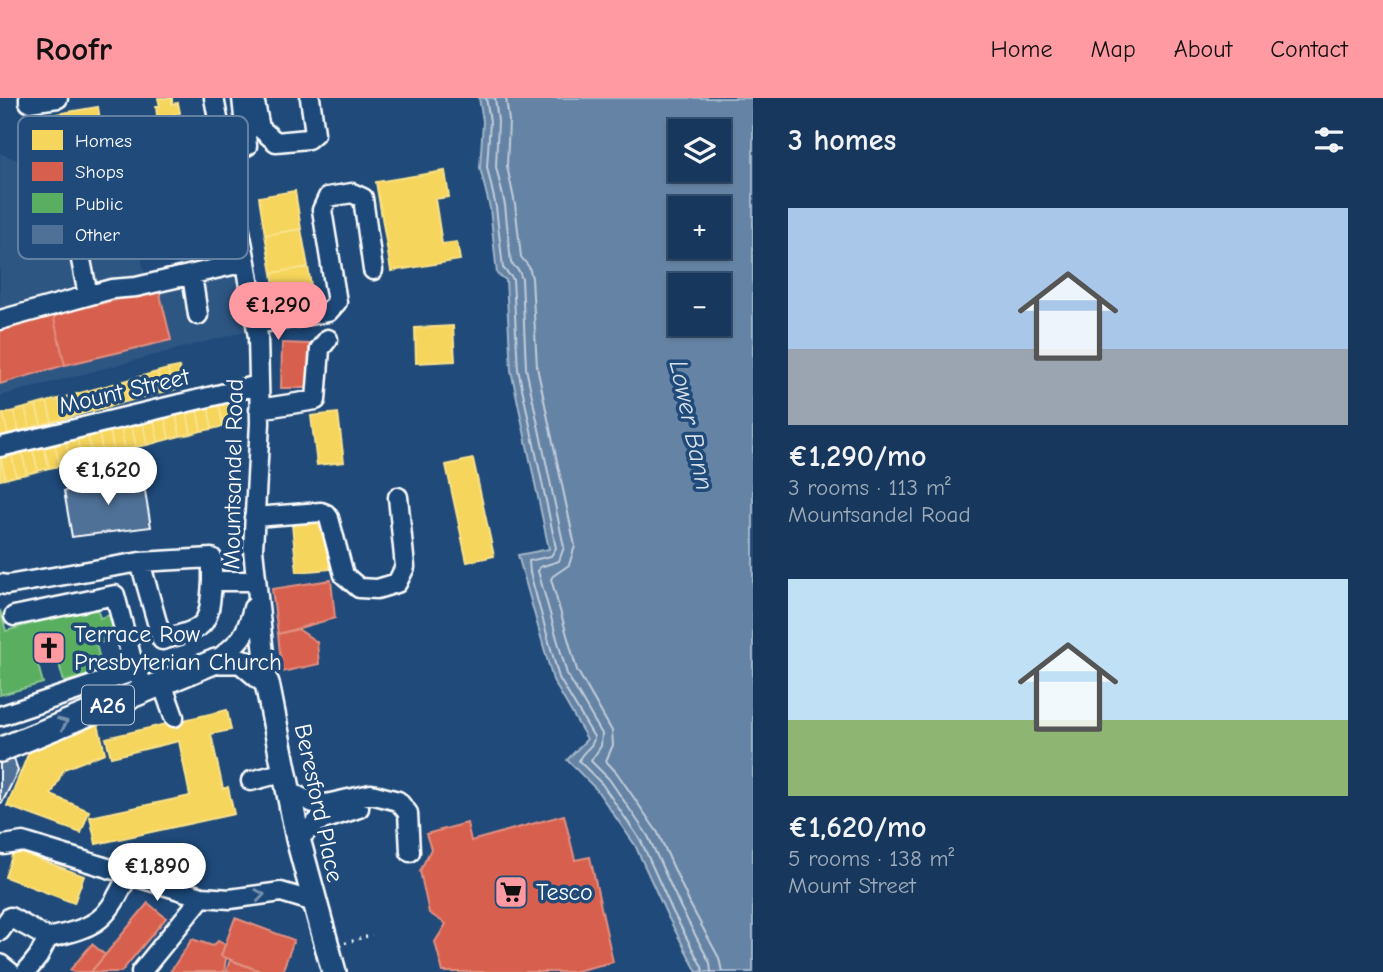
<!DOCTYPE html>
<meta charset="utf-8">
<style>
:root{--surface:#17385c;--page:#244365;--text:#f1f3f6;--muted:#9eacbb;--line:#365272;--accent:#ff9aa2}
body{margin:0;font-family:"Comic Neue",sans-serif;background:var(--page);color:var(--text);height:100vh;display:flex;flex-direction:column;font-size:26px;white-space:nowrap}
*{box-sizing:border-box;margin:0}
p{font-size:23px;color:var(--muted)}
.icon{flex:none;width:38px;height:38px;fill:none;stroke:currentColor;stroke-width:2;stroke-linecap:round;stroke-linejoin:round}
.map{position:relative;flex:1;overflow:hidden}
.details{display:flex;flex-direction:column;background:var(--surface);width:630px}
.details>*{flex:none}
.controls{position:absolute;left:668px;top:21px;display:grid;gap:14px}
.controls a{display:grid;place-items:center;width:63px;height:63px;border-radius:0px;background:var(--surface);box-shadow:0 2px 5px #0004,0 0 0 2px var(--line);font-size:35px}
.price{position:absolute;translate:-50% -60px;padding:0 16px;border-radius:24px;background:#fff;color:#222;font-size:23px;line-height:46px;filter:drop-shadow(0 2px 4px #0008)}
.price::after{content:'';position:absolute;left:50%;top:42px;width:21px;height:16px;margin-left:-10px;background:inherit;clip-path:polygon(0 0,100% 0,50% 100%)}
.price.on{background:var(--accent);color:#111}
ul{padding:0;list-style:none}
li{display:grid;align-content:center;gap:14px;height:371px;padding:0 35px}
li span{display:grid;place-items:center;height:217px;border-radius:0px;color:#555}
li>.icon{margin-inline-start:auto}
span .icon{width:126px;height:126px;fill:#fffc;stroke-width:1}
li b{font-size:30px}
h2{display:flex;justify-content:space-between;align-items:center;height:84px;padding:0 35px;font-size:30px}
header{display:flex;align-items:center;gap:42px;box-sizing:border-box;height:98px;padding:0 35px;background:var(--accent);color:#111}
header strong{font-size:33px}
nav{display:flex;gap:38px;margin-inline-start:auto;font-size:24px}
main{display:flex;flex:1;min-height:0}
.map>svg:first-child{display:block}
.built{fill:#2e5683}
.water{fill:#6583a4;stroke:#a3b5c8;stroke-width:2;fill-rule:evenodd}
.homes{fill:#f6d55c;stroke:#f9e28d;stroke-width:2}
.shops{fill:#d6604d;stroke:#e29082;stroke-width:2}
.public{fill:#5aae61;stroke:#8cc690;stroke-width:2}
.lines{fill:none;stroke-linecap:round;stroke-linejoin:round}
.shore{stroke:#c1cddb;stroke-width:2}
.building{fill:#507197;stroke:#fff;stroke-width:2}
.minor-casing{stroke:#fff;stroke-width:23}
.major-casing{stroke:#fff;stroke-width:28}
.path{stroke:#fff;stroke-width:2.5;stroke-dasharray:2 5;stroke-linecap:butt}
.minor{stroke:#1f4a7a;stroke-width:18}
.major{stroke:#1f4a7a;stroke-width:23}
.oneway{stroke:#7992af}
.labels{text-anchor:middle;stroke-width:7;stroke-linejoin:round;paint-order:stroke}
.shield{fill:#1f4a7a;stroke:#bcc9d7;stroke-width:2}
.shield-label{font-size:23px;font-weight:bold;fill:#fff}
.street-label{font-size:24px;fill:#fff;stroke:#1f4a7a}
.poi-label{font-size:24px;fill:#fff;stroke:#1f4a7a;text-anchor:start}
.water-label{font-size:26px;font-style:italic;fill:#d8e0e8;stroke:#1f4a7a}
.key{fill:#1f4a7a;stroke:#6280a2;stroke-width:2}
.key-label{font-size:19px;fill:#fff}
</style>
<header>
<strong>Roofr</strong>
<nav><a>Home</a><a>Map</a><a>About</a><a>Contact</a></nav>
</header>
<main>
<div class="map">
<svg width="753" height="874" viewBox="0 0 753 874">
<rect width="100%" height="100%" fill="#1f4a7a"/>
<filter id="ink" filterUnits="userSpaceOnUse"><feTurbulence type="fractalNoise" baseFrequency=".0143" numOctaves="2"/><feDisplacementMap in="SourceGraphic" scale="14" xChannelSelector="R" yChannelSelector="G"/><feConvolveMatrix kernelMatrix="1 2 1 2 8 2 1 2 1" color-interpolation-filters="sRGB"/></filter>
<g filter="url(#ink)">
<!-- built -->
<path class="built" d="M117 53 145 177 234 149 246 233 0 298V55L20 63Z"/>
<!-- water -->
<path class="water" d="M479 0H753V874H697L667 817 635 747 596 691 567 662 587 641 553 582 518 457 549 451 511 272 506 182 497 176 490 110 480 70 483 23ZM681 33H719V72H681ZM681 110H719V149H681ZM681 187H719V226H681Z"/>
<!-- homes -->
<path class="homes" d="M158 0H172V6L178 5 180 15 174 16 175 24 162 25 161 18H157L156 8H160Z
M98 9 103 42 31 54 26 21Z
M445 73 449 99 435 101 442 146 457 144 460 162 391 173 376 84Z
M295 93 301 131 265 137 259 99Z
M301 131 308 169 272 175 265 137Z
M308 169 314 207 278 213 272 175Z
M453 228 455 263 416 265 415 230Z
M179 269 184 288 173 292 168 271Z
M168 271 173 292 162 294 157 274Z
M157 274 162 294 151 297 146 277Z
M146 277 151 297 140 300 135 280Z
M135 280 140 300 129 303 124 283Z
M124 283 129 303 118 306 113 286Z
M113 286 118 306 107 309 102 289Z
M102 289 107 309 96 312 91 292Z
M91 292 96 312 85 315 80 295Z
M80 295 85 315 74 318 69 298Z
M69 298 74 318 63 321 58 301Z
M58 301 63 321 52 324 47 304Z
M230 303 234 325 223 328 219 306Z
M47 304 52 324 41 327 36 307Z
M219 306 223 328 212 331 208 309Z
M36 307 41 327 30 330 25 310Z
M208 309 212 331 201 333 197 311Z
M25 310 30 330 19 333 14 313Z
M197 311 201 333 191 336 187 314Z
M14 313 19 333 8 336 3 316Z
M187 314 191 336 180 338 176 317Z
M338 315 344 364 317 367 311 318Z
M3 316 8 336 0 338V317Z
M176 317 180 338 169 341 165 320Z
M165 320 169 341 158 344 154 322Z
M154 322 158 344 147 347 143 325Z
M143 325 147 347 136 349 132 328Z
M132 328 136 349 125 352 121 330Z
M121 330 125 352 114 355 110 333Z
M110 333 114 355 103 357 99 336Z
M99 336 103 357 93 360 88 339Z
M88 339 93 360 82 362 77 341Z
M77 341 82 362 71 365 66 344Z
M66 344 71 365 60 368 55 347Z
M55 347 60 368 49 370 44 350Z
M44 350 49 370 38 373 33 352Z
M33 352 38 373 27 376 22 355Z
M22 355 27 376 16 378 12 358Z
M12 358 16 378 5 381 1 360Z
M1 360 5 381 0 382V360Z
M473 361 494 458 467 464 446 367Z
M326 424 330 471 297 474 292 427Z
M227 612 231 632 211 636 223 691 228 689 234 716 96 746 90 719 190 698 179 643 111 659 106 640Z
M98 626 105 655 64 671 51 697 89 713 81 735 7 708 29 654Z
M14 752 84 778 74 805 5 779Z"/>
<!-- shops -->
<path class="shops" d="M159 192 171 242 65 267 53 217Z
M53 217 65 267 0 286V233Z
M282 245 309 246 308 290H281Z
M331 482 335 520 278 536 272 491Z
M298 531 317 544 319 566 282 574 278 536Z
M564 717 575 762 590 759 613 864 572 874H443L435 844 446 826 429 815 420 773 431 751 426 736 467 725 471 743Z
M148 805 166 820 121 874H91Z
M235 820 294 842 282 874H263L221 858Z
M192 841 213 848 218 843 225 846 221 858 226 860 224 874H170Z
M92 846 105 857 91 874H73L70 872Z
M230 862 263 874H226Z"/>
<!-- public -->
<path class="public" d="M96 507 100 520 110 517 115 534 105 537 107 543 96 546 103 573 64 584 56 555 36 560 43 585 0 597V512L6 533Z"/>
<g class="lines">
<!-- shore -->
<path class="shore" d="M486 0 490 23 487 69 496 109 503 170 513 181 518 271 556 450 551 458 529 463 530 475 559 580 594 639C594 650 581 653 579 663L602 686 641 743 673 814 702 869 703 874
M495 0 498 23 496 69 505 107 511 165 519 173 522 181 526 270 564 449 559 463 540 469 538 473 567 576 602 636 601 648 591 663 609 681 648 738 681 810 710 865 711 874
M506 0 509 23 507 68 515 106 521 159 529 169 532 180 537 269 575 448 569 467 553 478 551 481 577 572 612 633 613 647 606 663 617 675 658 735 690 806 719 860 722 874"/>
</g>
<!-- building -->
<path class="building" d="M142 375 151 429 72 439 64 393Z
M13 657 18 673 2 705H0V662Z"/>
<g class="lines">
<defs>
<path id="minor" d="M29 0V4L58 0
M214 0 246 164 258 239 260 325 253 451 267 585
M254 0 260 30 276 44 308 41 315 35 310 0
M225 54 247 48 242 0
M72 117 88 197
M192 177 198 217
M0 222 112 191 136 189 246 164
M257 226 328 214 337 204 322 112 328 99 352 95 363 100 373 172
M259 311 316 302 320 251 328 241
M0 349 259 287
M254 419 321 414 326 416 329 420 344 477 359 490 377 491 397 485 405 469 398 399
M212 483C209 531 206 529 162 542L140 464 212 460V483H256
M0 486 7 487 140 464
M14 518 115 497 135 573 147 591
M216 563C240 543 245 541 253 510
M162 585 174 619
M0 618 135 573
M251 683 285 674
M290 694 313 705 326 706 371 696 398 703 408 715 410 754
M298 741 317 724 359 710
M4 747 23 744 202 799 230 801 281 794 314 804
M0 833 10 819 48 840
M0 866 10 874
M26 874 38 859 48 840C100 828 106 823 129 775
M141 874 202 799"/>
<path id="major" d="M0 652 216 563H241L267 585 298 741 334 874"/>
</defs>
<!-- minor casing -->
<use href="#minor" class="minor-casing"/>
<!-- major casing -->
<use href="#major" class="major-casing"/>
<!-- path -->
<path class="path" d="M345 845 372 837"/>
<!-- minor -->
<use href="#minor" class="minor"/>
<!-- major -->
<use href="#major" class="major"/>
</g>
<!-- one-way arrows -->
<defs><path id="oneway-chevron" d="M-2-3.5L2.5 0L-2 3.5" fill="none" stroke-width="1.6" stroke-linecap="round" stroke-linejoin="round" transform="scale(1.75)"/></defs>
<g class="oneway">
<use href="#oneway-chevron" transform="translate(63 625) rotate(-23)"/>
<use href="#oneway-chevron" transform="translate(260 797) rotate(-8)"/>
</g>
</g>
<!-- icons -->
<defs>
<symbol id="church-square" viewBox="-11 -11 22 22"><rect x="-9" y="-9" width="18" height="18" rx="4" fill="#ff9aa2" stroke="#1f4a7a"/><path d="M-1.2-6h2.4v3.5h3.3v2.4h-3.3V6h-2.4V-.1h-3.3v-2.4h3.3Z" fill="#111"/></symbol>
<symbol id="supermarket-square" viewBox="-11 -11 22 22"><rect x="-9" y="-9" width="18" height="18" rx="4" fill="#ff9aa2" stroke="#1f4a7a"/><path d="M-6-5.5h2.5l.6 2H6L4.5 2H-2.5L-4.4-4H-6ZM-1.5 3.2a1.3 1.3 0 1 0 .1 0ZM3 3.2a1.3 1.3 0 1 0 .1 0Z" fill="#111"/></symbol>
</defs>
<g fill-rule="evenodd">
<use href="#church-square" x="30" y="531" width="38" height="38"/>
<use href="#supermarket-square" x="492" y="775" width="38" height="38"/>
</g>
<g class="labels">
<!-- shield labels -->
<rect class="shield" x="82" y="587.5" width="52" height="39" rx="5"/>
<g class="shield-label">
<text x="108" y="615">A26</text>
</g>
<!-- street labels -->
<g class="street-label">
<text transform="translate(124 293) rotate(-13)" y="8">Mount Street</text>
<text transform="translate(233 376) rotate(-89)" y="8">Mountsandel Road</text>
<text transform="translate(319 705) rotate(78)" y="8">Beresford Place</text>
</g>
<!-- poi labels -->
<g class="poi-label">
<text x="74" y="544">Terrace Row<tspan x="74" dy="28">Presbyterian Church</tspan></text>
<text x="536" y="802">Tesco</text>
</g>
<!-- water labels -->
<g class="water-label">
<text transform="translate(692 327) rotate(78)" y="9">Lower Bann</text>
</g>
</g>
<!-- legend -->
<rect x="18" y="18" width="230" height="143" rx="10" class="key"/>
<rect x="32" y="32" width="31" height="20" fill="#f6d55c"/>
<rect x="32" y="64" width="31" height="19" fill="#d6604d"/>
<rect x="32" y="95" width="31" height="20" fill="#5aae61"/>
<rect x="32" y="127" width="31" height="19" fill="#507197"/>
<g class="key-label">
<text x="75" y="49">Homes</text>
<text x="75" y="80">Shops</text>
<text x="75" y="112">Public</text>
<text x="75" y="143">Other</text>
</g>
</svg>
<div class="controls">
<a><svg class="icon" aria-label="layers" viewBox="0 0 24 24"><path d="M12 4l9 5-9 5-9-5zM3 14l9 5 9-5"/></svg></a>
<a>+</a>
<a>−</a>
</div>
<b class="price on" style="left:278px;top:244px">€1,290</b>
<b class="price" style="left:108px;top:409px">€1,620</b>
<b class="price" style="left:157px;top:805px">€1,890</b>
</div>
<section class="details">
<h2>3 homes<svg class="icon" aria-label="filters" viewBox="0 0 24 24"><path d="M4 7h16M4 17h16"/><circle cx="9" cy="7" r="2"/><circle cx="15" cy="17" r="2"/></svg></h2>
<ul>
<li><span style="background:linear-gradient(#a9c7e8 65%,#9aa5b1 0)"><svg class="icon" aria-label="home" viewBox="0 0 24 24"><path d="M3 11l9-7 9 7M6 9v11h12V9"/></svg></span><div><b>€1,290/mo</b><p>3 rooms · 113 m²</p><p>Mountsandel Road</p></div></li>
<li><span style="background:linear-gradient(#bfe0f5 65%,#8fb573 0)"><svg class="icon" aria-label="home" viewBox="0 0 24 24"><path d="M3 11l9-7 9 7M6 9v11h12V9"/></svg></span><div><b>€1,620/mo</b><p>5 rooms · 138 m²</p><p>Mount Street</p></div></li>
</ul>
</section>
</main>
